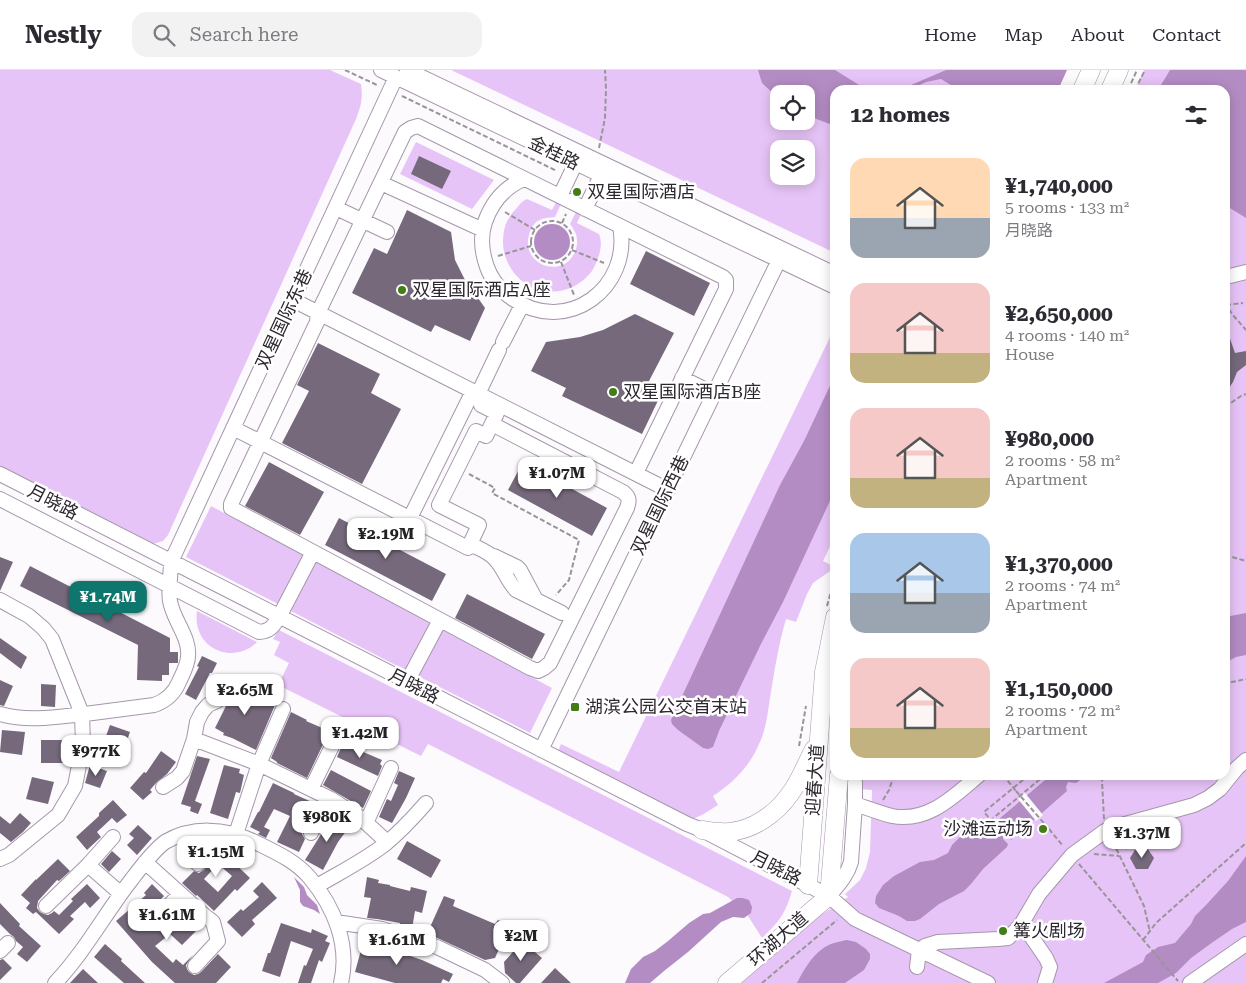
<!DOCTYPE html>
<meta charset="utf-8">
<style>
:root{--surface:#fff;--page:#f2f2f3;--text:#2b2b33;--muted:#7c7c81;--line:#e1e1e2;--accent:#0f766e}
body{margin:0;font-family:"Roboto Serif","Noto Sans SC",serif;background:var(--page);color:var(--text);height:100vh;display:flex;flex-direction:column;font-size:19px;white-space:nowrap}
*{box-sizing:border-box;margin:0}
p{font-size:16px;color:var(--muted)}
.icon{flex:none;width:28px;height:28px;fill:none;stroke:currentColor;stroke-width:2;stroke-linecap:round;stroke-linejoin:round}
.map{position:relative;flex:1;overflow:hidden}
.drawer{position:absolute;left:830px;top:15px;width:400px;height:695px;display:flex;flex-direction:column;background:var(--surface);border-radius:15px;box-shadow:0 2px 12px #0003}
.drawer>*{flex:none}
.buttons{position:absolute;left:770px;top:15px;display:grid;gap:10px}
.buttons a{display:grid;place-items:center;width:45px;height:45px;border-radius:10px;background:var(--surface);box-shadow:0 2px 12px #0003;font-size:25px}
.price{position:absolute;translate:-50% -42px;padding:0 11px;border-radius:10px;background:#fff;color:#222;font-size:16px;line-height:32px;filter:drop-shadow(0 1px 2px #0008)}
.price::after{content:'';position:absolute;left:50%;top:30px;width:15px;height:11px;margin-left:-8px;background:inherit;clip-path:polygon(0 0,100% 0,50% 100%)}
.price.selected{background:var(--accent);color:#fff}
ul{padding:0;list-style:none}
li{display:flex;align-items:center;gap:15px;height:125px;padding:0 20px}
li span{display:grid;place-items:center;flex:none;width:140px;height:100px;border-radius:15px;color:#555}
li>.icon{margin-inline-start:auto}
span .icon{width:60px;height:60px;fill:#fffc;stroke-width:1}
li b{font-size:21px}
h2{display:flex;justify-content:space-between;align-items:center;height:60px;padding:0 20px;font-size:21px}
header{display:flex;align-items:center;gap:30px;box-sizing:border-box;height:70px;padding:0 25px;background:var(--surface);border-bottom:1px solid var(--line)}
header strong{font-size:24px}
nav{display:flex;gap:28px;margin-inline-start:auto;font-size:18px}
.search{width:350px;height:45px;background:var(--page);display:flex;align-items:center;gap:12px;box-sizing:border-box;padding:0 18px;border-radius:15px;color:var(--muted);font-size:19px}
.map>svg:first-child{display:block}
.green{fill:#e7c4f7;fill-rule:evenodd}
.water{fill:#b38cc3}
.pier{fill:#fdfafe}
.building{fill:#75697b;fill-rule:evenodd}
.lines{fill:none;stroke-linecap:round;stroke-linejoin:round}
.minor-casing{stroke:#a497aa;stroke-width:16}
.major-casing{stroke:#a497aa;stroke-width:19}
.path{stroke:#98949a;stroke-width:2;stroke-dasharray:5 2.5;stroke-linecap:butt}
.minor{stroke:#fff;stroke-width:14}
.major{stroke:#fff;stroke-width:18}
.path-bridge{stroke:#98949a;stroke-width:2;stroke-dasharray:5 2.5;stroke-linecap:butt}
.poi-dot{fill:#427d17;stroke:#fff;stroke-width:2}
.labels{text-anchor:middle;stroke-width:5;stroke-linejoin:round;paint-order:stroke}
.street-label{font-size:18px;fill:#2d272f;stroke:#fff}
.poi-label{font-size:18px;fill:#2d272f;stroke:#fff;text-anchor:start}
</style>
<header>
<strong>Nestly</strong>
<div class="search"><svg class="icon" aria-label="search" viewBox="0 0 24 24"><circle cx="10" cy="10" r="6"/><path d="M15 15l6 6"/></svg>Search here</div>
<nav><a>Home</a><a>Map</a><a>About</a><a>Contact</a></nav>
</header>
<div class="map">
<svg width="1246" height="913" viewBox="0 0 1246 913">
<rect width="100%" height="100%" fill="#fdfafe"/>
<!-- green -->
<path class="green" d="M0 0H330L361 14C363 29 361 36 356 49L168 465 163 471 153 474 0 396Z
M451 0H1049L1039 20H835V183ZM779 24H806V51H779ZM779 79H806V106H779Z
M1144 0H1246V913H741L818 847 848 827 845 824 860 810 866 798 870 782 872 720 860 719 861 705H1225V20H1135Z
M416 72 494 110 472 139 400 104Z
M527 129 552 140 556 132 561 134 555 147C541 148 533 150 529 165 520 196 566 211 576 179 579 169 576 162 570 154L576 142 581 144 577 153 599 164C604 175 598 191 592 201 585 210 576 217 564 220 534 228 505 205 503 174 503 165 504 155 509 148 510 145 513 142 516 139 519 135 522 131 527 129Z
M835 257V466L823 491 833 496V499L813 513 807 524 796 552 786 549C779 573 775 597 771 622 768 639 767 658 759 674 750 696 733 713 713 726L718 735 702 745 690 750 559 683V679L561 674 619 702Z
M211 436 306 487 280 535 186 487Z
M314 491 432 554 407 601 289 540Z
M197 541 257 572C249 580 240 583 229 583 206 581 194 562 197 541Z
M441 559 552 618 530 663 416 605Z
M279 560 792 821C785 844 780 851 762 868L748 846 728 827 428 674 421 686 278 615 289 593 274 585 280 572 273 569Z"/>
<!-- water -->
<path class="water" d="M758 0H835L864 18 870 20H835V56L806 45V24H779V29L762 13Z
M946 0H1067L1058 20H959L941 9 926 12 909 20H896L904 18Z
M1170 0H1246V148L1225 135V20H1158Z
M534 172a18 18 0 1 1 36 0a18 18 0 1 1-36 0Z
M835 305V420L783 532 761 574 719 661 713 677 708 679 703 678 678 660 672 654 671 650 780 415 804 371Z
M1246 543V585L1236 587 1225 593V547Z
M1051 705H1087L1076 713 1068 712 1066 717 1067 721 1011 770 1008 765 1003 764V769L1008 774 1007 777 983 799 971 814 964 821 939 834 920 849 915 851H907L899 846 879 838 875 833 876 826 883 815 894 806 920 792 934 790 948 783 952 775 971 756 982 754 987 750 993 754Z
M1246 786V852L1232 859 1213 872 1191 888 1176 903 1158 913H1104L1143 892 1146 885 1158 877 1175 873 1191 854 1195 846 1206 835 1228 811Z
M294 807 304 817 307 825 317 835 320 844 314 840 303 836 300 832V820Z
M737 828H743L749 830 752 837 751 843 744 848 733 847 721 852 688 882 664 901 650 913H625L631 899 643 887 655 881 668 871 689 853 703 844 710 843Z
M847 870 856 872 866 879 870 884V889L864 900 845 913H797C805 898 814 881 831 874 836 872 842 871 847 870Z"/>
<!-- pier -->
<path class="pier" d="M1025 723 1043 745 1036 751 1018 729Z"/>
<!-- building -->
<path class="building" d="M419 86 451 101 442 119 411 104Z
M407 140 451 162 455 190 464 208 485 238 470 271 435 255 431 262 352 223 374 178 387 184Z
M646 181 710 213 694 246 630 214Z
M635 244 674 263 649 311 664 318 642 364 562 326 566 318 531 301 546 272 580 267 603 260Z
M1226 257 1235 283 1246 281V295L1237 302 1233 312 1225 324V258Z
M318 273 380 304 371 323 401 339 362 414 282 373 309 321 297 315Z
M269 392 324 422 300 465 245 436Z
M523 392 607 438 592 466 508 420Z
M339 448 446 504 432 531 325 475Z
M0 487 13 492 0 521Z
M30 496 170 568V582H178V593H169V605H162V611L137 610 138 575 20 516Z
M467 524 545 564 532 589 455 548Z
M0 568 27 587 21 599 0 583Z
M202 586 217 593 212 603H210L196 630 185 624 199 597 197 596Z
M0 610 13 616 4 636 0 635Z
M233 612 254 622 253 623 274 632 273 634 275 635 256 680 232 668 223 665 224 663 215 658 227 634 225 633V628Z
M41 614 56 615 55 637 41 636Z
M291 642 307 650 306 651 327 660 325 664 327 666 307 708 277 693V692L271 688Z
M110 655 130 662 122 685 102 677Z
M2 660 25 662 22 685 0 682Z
M41 670H65V693H41Z
M344 671 362 680 361 681 382 690 380 694 382 696 378 706 337 687Z
M161 681 176 692 167 704 156 713 150 720 152 722 143 730 130 718 144 702 146 703Z
M197 686 210 689 195 731 202 734 198 744 190 741 191 737 181 734Z
M90 695 107 701 100 718 85 713Z
M224 695 240 699 239 703 244 705 240 723 236 722 228 749 210 743Z
M331 700 371 721 363 738 323 715Z
M399 701 415 708 406 728 392 753 379 747 387 729 391 731 398 715 394 713Z
M32 707 54 712 48 734 26 729Z
M273 713 294 723V724L314 733 303 759 302 764 305 769 299 782 277 772 290 746 274 739 264 757 270 760 266 768 258 764 260 762 250 757 258 742H259Z
M113 730 127 745 117 753 112 748 97 762 101 767 87 780 76 767 99 746V743Z
M20 743 31 753 23 762 11 772 0 763V746L10 754Z
M333 745 350 756 338 772 323 800 305 790Z
M138 755 152 768 137 785 127 775 134 768 129 764Z
M407 771 441 790 431 808 397 789Z
M211 776 216 781 221 776 233 786 230 789 250 808 237 821 235 819 214 841 197 825 196 826 182 813 194 801 199 803 204 800 206 797 207 793 202 785ZM218 794 232 806 218 822 204 809Z
M1147 778 1154 788 1148 799H1136L1130 788 1135 780Z
M112 781 121 789 109 802 101 794Z
M58 789 70 801 59 811 57 810 38 831 37 838 40 842 44 844 48 845 52 843 54 841 59 845 73 831 71 829 87 814 100 828 90 838 85 832 70 846 74 849 59 864 36 842 33 844 26 838 30 833 21 825 36 809V810Z
M367 807 379 810 378 813 390 815V816L410 821 411 817 427 821 422 843 415 841 412 859 400 856V853L377 849 367 848 371 828 364 827Z
M262 812 277 828 252 850 255 854 242 867 227 852 241 839 243 841 259 827 253 821Z
M152 814 164 826 143 847 146 850 149 856 156 861 178 840 196 861 182 875 170 864 155 876 173 893 176 889 183 895 193 885 186 895 187 899 189 902 194 905 198 904 201 902 218 884 231 897 216 913H175L152 892 116 851 146 825 144 823Z
M444 826 455 830 453 836 495 854 498 850 510 855 495 888 485 890 433 866 431 855Z
M0 833 20 854 19 856 41 876 27 892 17 884 23 877 16 871 14 867 10 864 0 854Z
M281 853 311 863 312 859 328 866 325 871 330 873 322 892 319 890 311 913H298L304 895 306 896 313 879 291 871 280 907 262 901 268 883H270Z
M525 868 532 874 529 877 542 888 520 913H516L505 903 504 892Z
M364 869 385 875 384 877 422 890 453 904 449 912 443 909 441 913H395L355 902Z
M105 874 122 889 121 891 145 913H124L94 887Z
M3 889 12 898 0 910V890Z
M555 898 571 913H541Z
M83 899 98 913H70Z"/>
<g class="lines">
<defs>
<path id="minor" d="M381 0 835 217
M407 0 835 204
M524 109C505 117 492 132 485 152 480 167 482 183 487 197 492 211 501 221 513 229 567 266 632 218 620 156
M381 113 483 160
M560 126 579 86
M336 138 387 162
M585 139 604 99
M1225 205 1230 206 1246 202
M293 230 668 420
M503 272 522 235
M682 308 714 324
M478 324 499 280
M492 354 623 422C629 427 630 430 627 438L550 593 544 598 538 601 530 598 231 438V434L317 252 318 243 405 62 411 58 418 56 723 207 726 210V219L636 403
M233 358 468 478 470 474C478 478 489 482 495 489 504 498 507 511 516 520L562 543
M0 404 687 754 702 760 829 826 855 849 988 913
M0 429 259 562C271 561 273 556 279 547L313 482
M410 448 473 321
M470 474 479 455 439 435 476 361 486 366 497 343 481 335
M494 486 517 497 520 500 536 530
M0 530 29 546 43 558 52 569 82 644 83 675 75 716 58 745 9 785 0 789
M407 612 440 550
M0 644C27 652 57 647 85 644 108 641 131 638 154 635 166 631 174 624 179 612 182 605 188 595 188 586 190 567 173 550 170 531 168 520 171 503 171 492L396 7
M194 669 259 694 331 729 362 749 387 772
M541 680 779 190
M163 717 177 708 183 701 194 669 197 652 202 642 208 635 217 631
M311 719 337 666
M855 734C867 738 880 743 892 746 928 753 954 726 979 705
M366 753 391 698
M311 763 327 728
M236 764 259 694 283 639
M180 765C186 772 192 778 192 787L198 794
M145 792 204 845 213 852 218 871 195 896
M88 795 120 823
M317 816C339 803 363 791 384 775 400 762 413 748 426 733
M829 826C838 815 847 806 851 792L855 734V712
M46 836 88 795 113 767
M155 850 180 824
M336 852 382 859 437 877 485 900 502 913
M1022 853 1046 888 1050 897 1045 913
M0 881 8 873
M917 897 919 880 925 876 938 872 998 869 1008 868 1015 861 1022 853 1039 824 1072 785 1105 761 1118 756 1194 735 1208 728 1220 719 1237 698 1246 690
M55 913C84 883 106 842 132 809 141 797 153 781 165 772 192 756 225 758 253 771 273 781 295 790 310 808 334 837 350 875 341 913
M1190 913 1246 874"/>
<path id="major" d="M1082 20 1091 0
M1110 20 1119 0
M702 760C710 761 720 763 729 762 753 760 776 744 790 724 800 711 806 694 814 679
M808 815 824 602 835 547
M727 913 829 826 839 705"/>
</defs>
<!-- minor casing -->
<use href="#minor" class="minor-casing"/>
<!-- major casing -->
<use href="#major" class="major-casing"/>
<!-- path -->
<path class="path" d="M345 0 379 16
M1128 20 1137 0
M1135 20 1145 0
M402 26 557 101
M599 78 605 48 606 19 605 0
M505 142 535 160
M531 172a21 21 0 1 1 42 0a21 21 0 1 1-42 0Z
M562 153 566 144
M572 180 604 193
M498 186 531 176
M561 192 574 225
M1225 233 1232 244 1246 260
M1226 235 1243 233
M1225 337 1241 326 1246 324
M469 404 495 418 492 423 579 470 569 510 556 525
M1225 485 1246 491
M827 536 835 507
M1225 617 1232 612 1246 609
M799 676 806 636
M1003 705 1016 721
M1029 705 984 742 991 750 1045 705
M883 730 889 720 894 705
M1104 749 1102 711 1104 705
M1049 759 1063 776
M1113 772 1144 836 1150 862
M1094 784 1119 786
M1079 794 1178 911
M1143 870 1156 853 1246 773
M762 913 837 850"/>
<!-- minor -->
<use href="#minor" class="minor"/>
<!-- major -->
<use href="#major" class="major"/>
<!-- path-bridge -->
<path class="path-bridge" d="M1016 721 1049 759"/>
</g>
<!-- markers -->
<g class="poi-dot">
<circle cx="577" cy="122" r="5"/>
<circle cx="402" cy="220" r="5"/>
<circle cx="613" cy="322" r="5"/>
<rect x="570" y="632" width="10" height="10" rx="2.5"/>
<circle cx="1043" cy="759" r="5"/>
<circle cx="1003" cy="861" r="5"/>
</g>
<g class="labels">
<!-- street labels -->
<g class="street-label">
<text transform="translate(554 83) rotate(26)" y="6">金桂路</text>
<text transform="translate(284 249) rotate(-65)" y="6">双星国际东巷</text>
<text transform="translate(53 432) rotate(27)" y="6">月晓路</text>
<text transform="translate(660 435) rotate(-64)" y="6">双星国际西巷</text>
<text transform="translate(414 616) rotate(27)" y="6">月晓路</text>
<text transform="translate(815 710) rotate(-86)" y="6">迎春大道</text>
<text transform="translate(776 798) rotate(27)" y="6">月晓路</text>
<text transform="translate(778 869) rotate(-41)" y="6">环湖大道</text>
</g>
<!-- poi labels -->
<g class="poi-label">
<text x="587" y="128">双星国际酒店</text>
<text x="412" y="226">双星国际酒店A座</text>
<text x="623" y="328">双星国际酒店B座</text>
<text x="585" y="643">湖滨公园公交首末站</text>
<text x="1033" y="765" text-anchor="end">沙滩运动场</text>
<text x="1013" y="867">篝火剧场</text>
</g>
</g>
</svg>
<div class="buttons">
<a><svg class="icon" aria-label="locate" viewBox="0 0 24 24"><circle cx="12" cy="12" r="6"/><path d="M12 2v4M12 18v4M2 12h4M18 12h4"/></svg></a>
<a><svg class="icon" aria-label="layers" viewBox="0 0 24 24"><path d="M12 4l9 5-9 5-9-5zM3 14l9 5 9-5"/></svg></a>
</div>
<b class="price" style="left:557px;top:429px">¥1.07M</b>
<b class="price" style="left:386px;top:490px">¥2.19M</b>
<b class="price selected" style="left:108px;top:553px">¥1.74M</b>
<b class="price" style="left:245px;top:646px">¥2.65M</b>
<b class="price" style="left:360px;top:689px">¥1.42M</b>
<b class="price" style="left:96px;top:707px">¥977K</b>
<b class="price" style="left:327px;top:773px">¥980K</b>
<b class="price" style="left:1142px;top:789px">¥1.37M</b>
<b class="price" style="left:216px;top:808px">¥1.15M</b>
<b class="price" style="left:167px;top:871px">¥1.61M</b>
<b class="price" style="left:521px;top:892px">¥2M</b>
<b class="price" style="left:397px;top:896px">¥1.61M</b>
<section class="drawer">
<h2>12 homes<svg class="icon" aria-label="filters" viewBox="0 0 24 24"><path d="M4 7h16M4 17h16"/><circle cx="9" cy="7" r="2"/><circle cx="15" cy="17" r="2"/></svg></h2>
<ul>
<li><span style="background:linear-gradient(#ffd9b3 60%,#9aa5b1 0)"><svg class="icon" aria-label="home" viewBox="0 0 24 24"><path d="M3 11l9-7 9 7M6 9v11h12V9"/></svg></span><div><b>¥1,740,000</b><p>5 rooms · 133 m²</p><p>月晓路</p></div></li>
<li><span style="background:linear-gradient(#f6c9c9 70%,#c2b280 0)"><svg class="icon" aria-label="home" viewBox="0 0 24 24"><path d="M3 11l9-7 9 7M6 9v11h12V9"/></svg></span><div><b>¥2,650,000</b><p>4 rooms · 140 m²</p><p>House</p></div></li>
<li><span style="background:linear-gradient(#f6c9c9 70%,#c2b280 0)"><svg class="icon" aria-label="home" viewBox="0 0 24 24"><path d="M3 11l9-7 9 7M6 9v11h12V9"/></svg></span><div><b>¥980,000</b><p>2 rooms · 58 m²</p><p>Apartment</p></div></li>
<li><span style="background:linear-gradient(#a9c7e8 60%,#9aa5b1 0)"><svg class="icon" aria-label="home" viewBox="0 0 24 24"><path d="M3 11l9-7 9 7M6 9v11h12V9"/></svg></span><div><b>¥1,370,000</b><p>2 rooms · 74 m²</p><p>Apartment</p></div></li>
<li><span style="background:linear-gradient(#f6c9c9 70%,#c2b280 0)"><svg class="icon" aria-label="home" viewBox="0 0 24 24"><path d="M3 11l9-7 9 7M6 9v11h12V9"/></svg></span><div><b>¥1,150,000</b><p>2 rooms · 72 m²</p><p>Apartment</p></div></li>
</ul>
</section>
</div>
